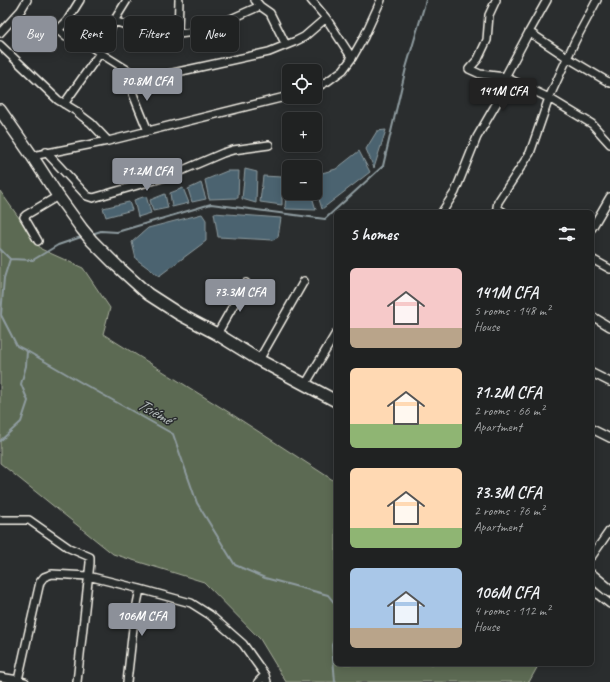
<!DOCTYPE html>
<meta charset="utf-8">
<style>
:root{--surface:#202222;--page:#2d2f2f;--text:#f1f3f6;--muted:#a2a4a5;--line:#3d3f40;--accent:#8c9099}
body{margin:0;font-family:Caveat,sans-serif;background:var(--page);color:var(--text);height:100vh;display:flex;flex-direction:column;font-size:15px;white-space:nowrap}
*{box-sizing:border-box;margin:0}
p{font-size:13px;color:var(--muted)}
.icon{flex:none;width:22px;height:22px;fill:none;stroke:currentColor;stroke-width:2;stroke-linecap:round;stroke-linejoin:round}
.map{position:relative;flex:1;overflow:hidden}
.drawer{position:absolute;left:334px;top:210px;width:260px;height:456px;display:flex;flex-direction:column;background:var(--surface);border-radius:6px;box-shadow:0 2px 10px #0003,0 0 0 1px var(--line)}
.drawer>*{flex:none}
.top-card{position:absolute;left:12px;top:16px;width:262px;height:36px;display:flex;gap:8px}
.fabs{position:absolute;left:282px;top:64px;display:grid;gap:8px}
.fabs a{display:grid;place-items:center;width:40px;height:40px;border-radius:6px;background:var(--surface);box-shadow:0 2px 10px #0003,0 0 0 1px var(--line);font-size:20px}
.price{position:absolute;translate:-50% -34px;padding:0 9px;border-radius:4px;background:var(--accent);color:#fff;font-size:13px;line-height:26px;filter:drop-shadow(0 1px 2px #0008)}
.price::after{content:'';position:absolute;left:50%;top:24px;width:12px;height:9px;margin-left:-6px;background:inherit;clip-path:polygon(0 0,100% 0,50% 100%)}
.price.current{background:#222;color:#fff}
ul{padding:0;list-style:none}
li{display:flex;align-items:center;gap:12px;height:100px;padding:0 16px}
li span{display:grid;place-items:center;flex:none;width:112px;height:80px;border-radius:6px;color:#555}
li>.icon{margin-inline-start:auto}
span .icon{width:48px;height:48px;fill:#fffc;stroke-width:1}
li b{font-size:17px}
h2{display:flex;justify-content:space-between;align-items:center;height:48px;padding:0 16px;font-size:17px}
.chip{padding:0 14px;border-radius:6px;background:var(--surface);box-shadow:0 2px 10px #0003,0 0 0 1px var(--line);font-size:14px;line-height:36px}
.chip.current{background:var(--accent);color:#fff}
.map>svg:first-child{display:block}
.green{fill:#5c6a52;stroke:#a8ae9d}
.water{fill:#4c6470;stroke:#8f9ca0}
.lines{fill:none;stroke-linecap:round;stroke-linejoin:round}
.stream{stroke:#8f9ca0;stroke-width:2}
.minor-casing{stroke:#f4f1e8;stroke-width:10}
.primary-casing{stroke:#f4f1e8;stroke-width:14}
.minor{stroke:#2a2d2e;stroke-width:7}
.primary{stroke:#2a2d2e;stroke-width:11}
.labels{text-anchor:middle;stroke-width:3;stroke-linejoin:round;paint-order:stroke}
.water-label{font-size:17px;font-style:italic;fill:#b1b9b8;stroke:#2a2d2e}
</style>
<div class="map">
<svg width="610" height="682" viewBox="0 0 610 682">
<rect width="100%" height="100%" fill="#2a2d2e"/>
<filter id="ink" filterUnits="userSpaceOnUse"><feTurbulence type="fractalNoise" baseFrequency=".025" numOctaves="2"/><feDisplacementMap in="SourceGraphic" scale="8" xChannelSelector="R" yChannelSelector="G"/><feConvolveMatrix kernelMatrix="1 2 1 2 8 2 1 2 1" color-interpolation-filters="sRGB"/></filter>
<g filter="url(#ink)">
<!-- green -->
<path class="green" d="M0 191 41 249 83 268 110 308 103 334 230 413 336 482V664H539L529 682H286L260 639 204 582 113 554 0 463Z"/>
<!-- water -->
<path class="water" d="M386 130 374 168 366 149 377 131Z
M359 151 370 172 322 209 315 186V175L336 169Z
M245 169 257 172 256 203 242 199Z
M227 171H239L238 198 209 199 205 180Z
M263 176 282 177V205L260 202Z
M288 176 289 193H311L316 210 286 209 285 206Z
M201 183 206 199 192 202 188 189Z
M183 188 189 203 172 207 170 193Z
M165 194 168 208 153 211 150 200Z
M146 196 151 213 138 217 134 200Z
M129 202 132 210 106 217 103 208Z
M214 213 281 218 278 237 273 240 218 237Z
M202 214 206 220V241L159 276 136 259 132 242 148 228Z"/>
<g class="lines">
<!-- stream -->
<path class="stream" d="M92 234 101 231 117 232 211 204 325 219 383 166 406 68 426 0
M0 249 10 259 4 278 1 315 17 346 27 351 82 383 173 434 197 503 235 565 265 578 328 595 336 605
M10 259 33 260 58 245 84 236
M0 441 21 422 28 401 21 384 26 366 27 351
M335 682 332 645 336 635"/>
<defs>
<path id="minor" d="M80 0 67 21 58 30 66 37 70 31 100 53 132 73 140 76H159L269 52 296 41 304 37 326 18
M255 0 260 6 270 13 286 45
M311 0 326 18 352 58
M496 0 489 15 487 40 478 59 469 69 480 74 505 77 549 98 592 124 610 144
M114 21 129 26 171 35 202 31 215 26 260 6
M529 32 568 58 610 83
M0 33 21 10 27 0
M178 34 179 0
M0 45 58 100 76 111 83 117 91 123 108 141
M132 73 130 84 133 94 148 131
M315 88 328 81 343 70 352 58 364 37 381 0
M64 104 100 53 114 21 127 0
M46 152 87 196 93 198 169 176 223 153 233 150 269 145
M32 156 108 141 289 96
M442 212 455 192 477 137 499 99 505 77 529 32 547 0
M503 212 500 210 497 207 498 202 530 153 549 98 575 41 597 0
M592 228 610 197
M38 241 24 217 26 215 58 196
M592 259 610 269
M592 316 610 327
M217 334 246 283
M259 360 304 281
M592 373 610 382
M305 385 336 333
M592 429 610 438
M0 520H29L69 548 90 557V563L77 682
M592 556 610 530
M592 590 610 604
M0 677 18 680 25 682
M18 680 40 582 44 577 52 574 88 576 140 589 191 603 210 615 243 644 265 675 267 682
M127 682 134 619 140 589
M258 682 265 675"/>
<path id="primary" d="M0 110 32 156 58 196 82 229 92 241 117 266 148 294 179 314 217 334 259 360 336 401
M592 576 610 591"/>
</defs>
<!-- minor casing -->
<use href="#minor" class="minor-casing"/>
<!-- primary casing -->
<use href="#primary" class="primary-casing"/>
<!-- minor -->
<use href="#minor" class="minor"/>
<!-- primary -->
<use href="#primary" class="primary"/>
</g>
</g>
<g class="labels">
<!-- water labels -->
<g class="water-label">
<text transform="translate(155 411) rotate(29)" y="6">Tsiémé</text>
</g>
</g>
</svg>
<div class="fabs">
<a><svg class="icon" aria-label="locate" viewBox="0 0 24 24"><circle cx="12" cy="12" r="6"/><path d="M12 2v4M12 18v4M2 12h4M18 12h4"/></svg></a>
<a>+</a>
<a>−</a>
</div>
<b class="price" style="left:147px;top:102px">70.8M CFA</b>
<b class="price current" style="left:503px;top:112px">141M CFA</b>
<b class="price" style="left:147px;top:192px">71.2M CFA</b>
<b class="price" style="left:240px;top:313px">73.3M CFA</b>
<b class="price" style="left:142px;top:637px">106M CFA</b>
<div class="top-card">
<a class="chip current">Buy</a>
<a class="chip">Rent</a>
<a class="chip">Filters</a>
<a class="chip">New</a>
</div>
<section class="drawer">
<h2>5 homes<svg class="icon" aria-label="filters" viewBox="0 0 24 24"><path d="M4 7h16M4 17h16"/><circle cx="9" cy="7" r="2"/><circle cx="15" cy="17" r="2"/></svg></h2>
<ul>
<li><span style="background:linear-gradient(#f6c9c9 75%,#b9a48a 0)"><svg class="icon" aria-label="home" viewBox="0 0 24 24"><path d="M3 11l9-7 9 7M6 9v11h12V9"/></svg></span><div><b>141M CFA</b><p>5 rooms · 148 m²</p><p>House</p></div></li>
<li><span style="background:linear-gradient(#ffd9b3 70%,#8fb573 0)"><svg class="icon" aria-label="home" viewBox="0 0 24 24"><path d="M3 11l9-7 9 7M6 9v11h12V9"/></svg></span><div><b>71.2M CFA</b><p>2 rooms · 66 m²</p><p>Apartment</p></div></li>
<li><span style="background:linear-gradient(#ffd9b3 75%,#8fb573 0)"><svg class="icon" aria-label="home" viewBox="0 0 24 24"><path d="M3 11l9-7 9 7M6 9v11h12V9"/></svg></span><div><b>73.3M CFA</b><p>2 rooms · 76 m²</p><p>Apartment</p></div></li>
<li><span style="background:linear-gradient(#a9c7e8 75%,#b9a48a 0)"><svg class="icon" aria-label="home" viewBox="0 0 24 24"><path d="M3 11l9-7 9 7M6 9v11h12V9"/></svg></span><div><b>106M CFA</b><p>4 rooms · 112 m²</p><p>House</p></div></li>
</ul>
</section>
</div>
